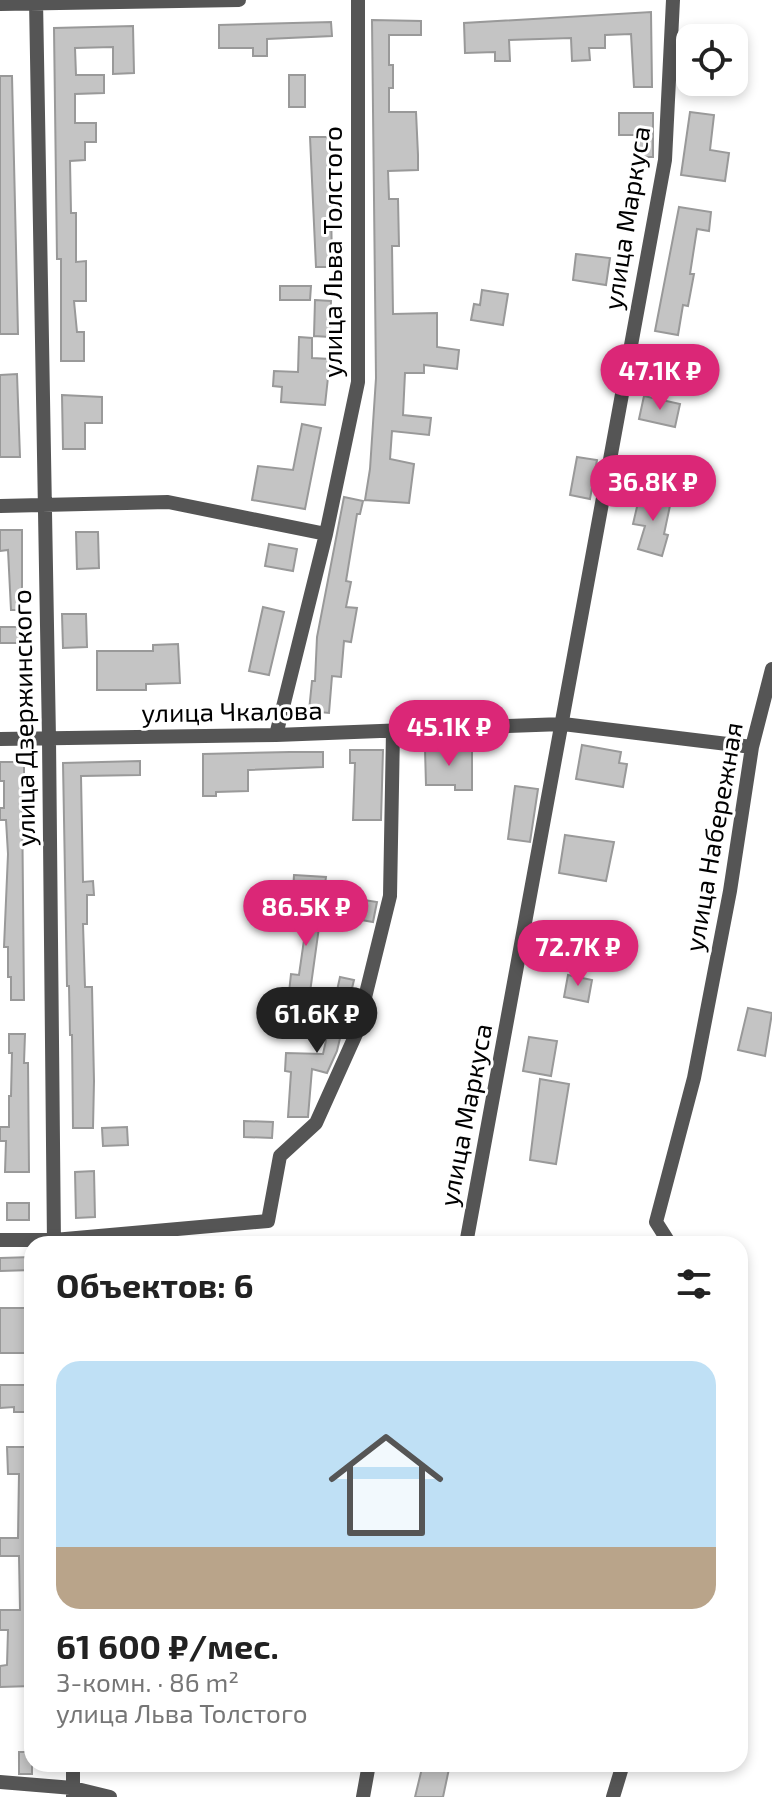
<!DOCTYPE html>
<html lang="ru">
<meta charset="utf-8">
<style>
:root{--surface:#fff;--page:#f6f6f6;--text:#222;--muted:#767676;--line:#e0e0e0;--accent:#db2777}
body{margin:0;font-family:"Exo 2",sans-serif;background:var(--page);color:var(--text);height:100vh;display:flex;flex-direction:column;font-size:30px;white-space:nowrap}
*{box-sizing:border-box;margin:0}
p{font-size:26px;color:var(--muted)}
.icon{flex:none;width:44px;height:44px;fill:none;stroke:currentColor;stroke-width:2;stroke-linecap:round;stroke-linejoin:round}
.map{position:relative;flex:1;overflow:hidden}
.panel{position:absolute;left:24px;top:1236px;width:724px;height:536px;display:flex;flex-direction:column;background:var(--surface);border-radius:24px;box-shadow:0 4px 12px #0003}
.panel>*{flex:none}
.buttons{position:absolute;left:676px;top:24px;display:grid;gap:16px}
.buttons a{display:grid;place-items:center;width:72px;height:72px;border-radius:16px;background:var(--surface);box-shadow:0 4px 12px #0003;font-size:40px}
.price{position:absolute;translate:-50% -68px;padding:0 18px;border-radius:28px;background:var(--accent);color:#fff;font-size:26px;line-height:52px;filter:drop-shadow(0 2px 4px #0008)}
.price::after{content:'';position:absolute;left:50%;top:48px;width:24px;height:18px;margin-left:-12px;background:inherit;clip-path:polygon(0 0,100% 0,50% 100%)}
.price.current{background:#222;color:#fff}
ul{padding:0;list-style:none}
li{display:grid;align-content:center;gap:16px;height:424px;padding:0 32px}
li+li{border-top:2px solid var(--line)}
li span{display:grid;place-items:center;height:248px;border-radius:24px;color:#555}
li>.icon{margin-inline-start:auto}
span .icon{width:144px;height:144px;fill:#fffc;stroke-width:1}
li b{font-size:34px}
h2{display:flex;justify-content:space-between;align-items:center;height:96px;padding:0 32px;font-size:34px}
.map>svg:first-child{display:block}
.building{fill:#c4c4c4;stroke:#999;stroke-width:2}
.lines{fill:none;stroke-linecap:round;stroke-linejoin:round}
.minor{stroke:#555;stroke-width:14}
.labels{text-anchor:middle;stroke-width:6;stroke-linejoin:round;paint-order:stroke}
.street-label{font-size:26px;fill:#000;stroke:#fff}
</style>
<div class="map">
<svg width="772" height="1797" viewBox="0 0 772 1797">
<rect width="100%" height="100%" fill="#fff"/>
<!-- building -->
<path class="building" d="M651 12 652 87H634L631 34 605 35V48H589L590 60 572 61 571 38 509 40 510 61H495V52L465 53 464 23Z
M372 20 421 21V35H389V65H393V88H389V112H416L418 155V170L388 171 389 199H398L399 246H392L393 314 437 313V347L459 350 457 369 424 365V373H405L403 415 431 418 429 435 392 431 390 459 414 464 409 503 365 500 370 469 376 378Z
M331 22 332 36 267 39V56H253V48H219V25Z
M133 26 134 73 113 74V47L75 48 76 75H104V93L75 94V123H96V142H85V160L70 161 71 213H76V262L86 261V301H74L77 332H84V361H61V259H57L54 28Z
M289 75H305V107H289Z
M0 76H12L18 334H0Z
M690 112 714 115 710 150 729 153 725 181 681 175Z
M619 113H653V157H637V135H619Z
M310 137H330L332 267H316Z
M679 207 711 212 709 231 697 229 690 274H694L688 306 683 305 678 335 655 331Z
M576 254 610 258 606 285 573 280Z
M280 286H311L310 300H280Z
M482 290 508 294 503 325 471 320 474 304 480 305Z
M315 300 331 301 330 337 314 336Z
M299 337 312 338V358L330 359 325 405 281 402 282 387 273 386 274 371 298 372Z
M17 374 20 457H0V375Z
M62 395 102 397V423H85V449H63Z
M644 396 680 404 675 427 639 419Z
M302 424 321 428 305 509 252 500 258 466 293 470Z
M577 457 597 460 590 499 570 495Z
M640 494 671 501 664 534 668 535 662 556 638 549 645 526 633 524Z
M344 497 363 501 360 514H357L346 581 351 582 346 607 357 608 351 642 344 641 341 677 332 676 329 713 309 711 312 681H315L317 637Z
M0 530H22V610H11L8 550 0 551Z
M76 532H98L99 568 77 569Z
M269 544 297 549 293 571 265 566Z
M263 607 284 612 269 675 249 671Z
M62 614H86L87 647 63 648Z
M0 627H20L19 643H0Z
M178 644 180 683 146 684V690H97V651H153V645Z
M582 745 621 752 619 763 627 764 623 787 576 779Z
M425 749H472V790H455V785H426Z
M350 750H383L381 820H353L355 763H350Z
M290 752H323V767L248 770V791L216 792V796H203V754Z
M140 761V775L81 776 83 882 93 881 94 895H87V924H83L85 987H92L94 1081 93 1128H73L72 1035H70L69 986H67L63 763Z
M0 762H24V792H22L24 1000H11V977H8V947H4L8 854 6 820H0V808H4V781H0Z
M515 786 538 789 530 842 508 839Z
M565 835 614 842 606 881 559 873Z
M294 875 326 877 306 1021 286 1020 291 974 299 975 311 891H293Z
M364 900 377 902 373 922 361 920Z
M568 975 592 980 588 1002 564 997Z
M340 977 354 980 337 1051 327 1073 312 1069 308 1117H288L291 1072 285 1071 286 1053 323 1054Z
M748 1008 772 1013 765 1056 738 1050Z
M9 1034H25L24 1063H28L29 1172H5L6 1141H0V1127H9V1096H11L12 1053H9Z
M529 1037 557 1041 551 1076 523 1071Z
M540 1079 569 1084 556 1164 530 1160Z
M244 1121 273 1122 272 1138 244 1137Z
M127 1127 128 1145 103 1146 102 1128Z
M94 1171 95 1217 76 1218 75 1172Z
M7 1203H29V1220H7Z
M32 1257V1270L0 1271V1258Z
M0 1308H32V1353H0Z
M0 1385H32V1412H14V1407L0 1408Z
M7 1447H32V1686L0 1687V1666L7 1665 8 1630H0V1610H20L19 1556H0V1538H18L19 1474H8Z
M19 1752H32V1774H19Z
M423 1764H450L443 1797H415Z"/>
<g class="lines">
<!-- minor -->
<path class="minor" d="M36 0 49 739 54 1244
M0 4 239 0
M0 506 168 502 326 534
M276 735 326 534 358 382V0
M0 739 276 735 563 724 752 747
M0 1240H54L268 1221 280 1156 316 1123 356 1034 390 896 393 732
M466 1244 665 160 673 0
M670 1244 656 1222 694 1078 730 891 752 747 772 669
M73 1764V1797
M0 1782 73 1788 110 1797
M363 1797 369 1764
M613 1797 623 1764"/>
</g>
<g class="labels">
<!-- street labels -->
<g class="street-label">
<text transform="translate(627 218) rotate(-81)" y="9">улица Маркуса</text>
<text transform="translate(333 252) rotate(-90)" y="9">улица Льва Толстого</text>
<text transform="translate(232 712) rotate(-1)" y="9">улица Чкалова</text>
<text transform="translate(24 718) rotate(-91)" y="9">улица Дзержинского</text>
<text transform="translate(714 837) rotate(-80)" y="9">улица Набережная</text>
<text transform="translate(466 1115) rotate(-79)" y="9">улица Маркуса</text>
</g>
</g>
</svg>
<div class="buttons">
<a><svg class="icon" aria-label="locate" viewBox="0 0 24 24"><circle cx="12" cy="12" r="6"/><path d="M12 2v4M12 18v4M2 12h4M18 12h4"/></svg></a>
</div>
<b class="price" style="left:660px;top:412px">47.1K ₽</b>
<b class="price" style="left:653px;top:523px">36.8K ₽</b>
<b class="price" style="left:449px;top:768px">45.1K ₽</b>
<b class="price" style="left:306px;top:948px">86.5K ₽</b>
<b class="price" style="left:578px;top:988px">72.7K ₽</b>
<b class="price current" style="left:317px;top:1055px">61.6K ₽</b>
<section class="panel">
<h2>Объектов: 6<svg class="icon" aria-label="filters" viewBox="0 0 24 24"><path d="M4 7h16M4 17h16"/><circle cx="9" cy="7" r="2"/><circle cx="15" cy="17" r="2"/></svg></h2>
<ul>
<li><span style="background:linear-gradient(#bfe0f5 75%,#b9a48a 0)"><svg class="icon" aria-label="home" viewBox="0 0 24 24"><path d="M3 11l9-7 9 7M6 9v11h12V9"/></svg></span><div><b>61 600 ₽/мес.</b><p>3-комн. · 86 m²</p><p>улица Льва Толстого</p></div></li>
</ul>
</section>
</div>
